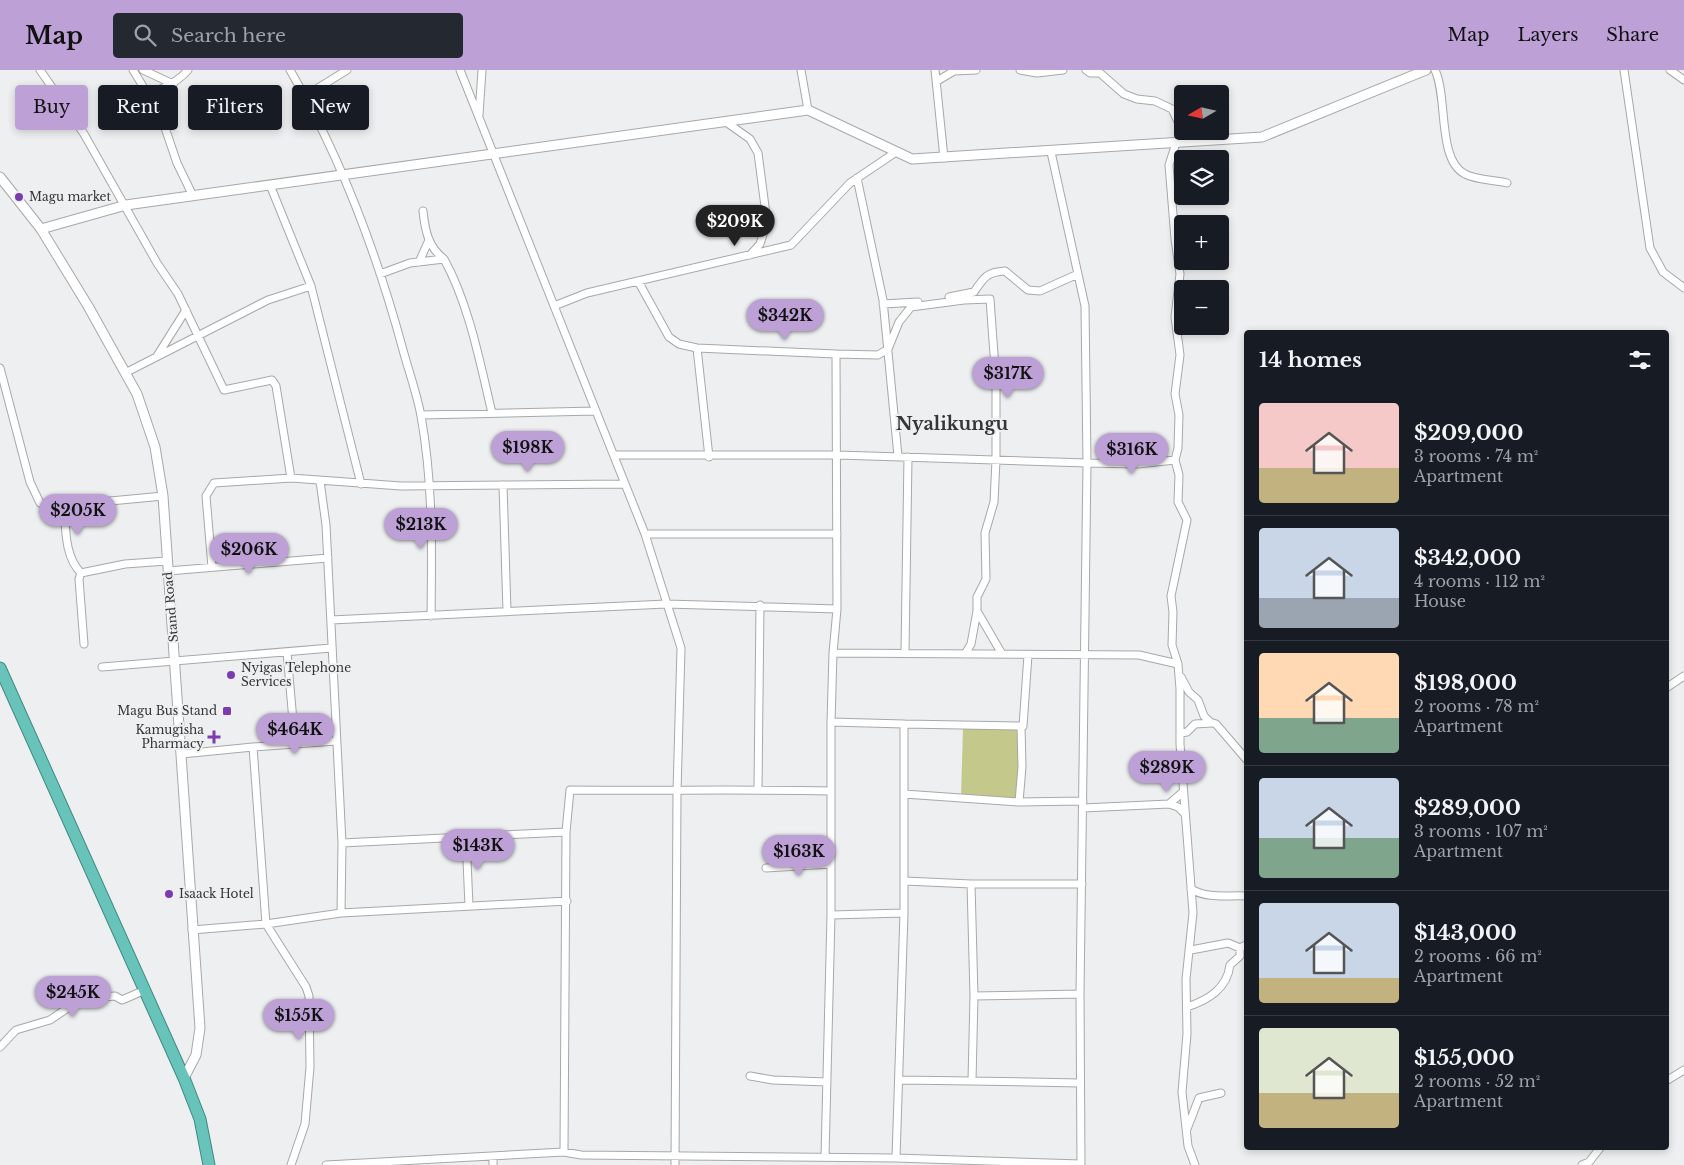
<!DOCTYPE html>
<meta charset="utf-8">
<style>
:root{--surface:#171b24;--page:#242831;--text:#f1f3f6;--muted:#9ea1a6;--line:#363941;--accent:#bca0d6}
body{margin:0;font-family:"Libre Baskerville",serif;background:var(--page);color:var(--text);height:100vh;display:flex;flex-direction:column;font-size:19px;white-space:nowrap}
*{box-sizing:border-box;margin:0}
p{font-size:16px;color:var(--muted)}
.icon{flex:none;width:28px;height:28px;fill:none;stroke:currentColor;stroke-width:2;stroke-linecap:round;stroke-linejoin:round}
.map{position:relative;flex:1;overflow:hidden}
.drawer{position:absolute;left:1244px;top:260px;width:425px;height:820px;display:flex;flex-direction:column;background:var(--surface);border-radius:5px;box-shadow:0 2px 8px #0003}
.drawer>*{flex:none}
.guide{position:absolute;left:15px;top:15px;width:475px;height:45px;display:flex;gap:10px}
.needle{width:32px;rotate:261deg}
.controls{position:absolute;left:1174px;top:15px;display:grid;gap:10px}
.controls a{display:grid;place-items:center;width:55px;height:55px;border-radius:5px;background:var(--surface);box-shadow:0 2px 8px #0003;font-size:25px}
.price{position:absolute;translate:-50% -42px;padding:0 11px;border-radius:18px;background:var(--accent);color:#111;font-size:16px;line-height:32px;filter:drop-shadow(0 1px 2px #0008)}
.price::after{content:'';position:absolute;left:50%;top:30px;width:15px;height:11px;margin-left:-8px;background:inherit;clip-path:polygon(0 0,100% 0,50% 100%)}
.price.on{background:#222;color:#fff}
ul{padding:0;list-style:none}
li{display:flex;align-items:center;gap:15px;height:125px;padding:0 15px}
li+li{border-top:1px solid var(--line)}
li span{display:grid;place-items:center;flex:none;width:140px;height:100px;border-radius:5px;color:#555}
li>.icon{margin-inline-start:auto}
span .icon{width:60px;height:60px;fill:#fffc;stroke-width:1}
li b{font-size:21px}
h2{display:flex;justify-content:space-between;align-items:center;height:60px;padding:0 15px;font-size:21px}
.pill{padding:0 18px;border-radius:5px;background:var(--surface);box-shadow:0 2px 8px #0003;font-size:18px;line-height:45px}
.pill.on{background:var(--accent);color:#111}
header{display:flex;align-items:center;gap:30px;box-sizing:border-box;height:70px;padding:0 25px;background:var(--accent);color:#111}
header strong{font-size:24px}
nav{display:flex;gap:28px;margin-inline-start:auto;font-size:18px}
.search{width:350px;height:45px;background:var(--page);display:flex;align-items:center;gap:12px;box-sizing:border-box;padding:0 18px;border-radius:5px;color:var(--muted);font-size:19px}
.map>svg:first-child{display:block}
.green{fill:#c4c98b}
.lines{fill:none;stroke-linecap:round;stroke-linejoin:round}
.minor-casing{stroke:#a7a8a9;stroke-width:9}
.tertiary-casing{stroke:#a7a8a9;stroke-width:11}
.secondary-casing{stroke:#a7a8a9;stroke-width:11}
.trunk-casing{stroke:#3e8881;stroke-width:13}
.minor{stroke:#fff;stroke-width:7}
.tertiary{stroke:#fff;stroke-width:9}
.secondary{stroke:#fff;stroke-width:9}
.trunk{stroke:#68c4ba;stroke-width:11}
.poi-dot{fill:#7c3bb0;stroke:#eeeff1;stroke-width:2}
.labels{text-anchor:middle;stroke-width:4;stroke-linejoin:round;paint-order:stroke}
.poi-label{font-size:12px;fill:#353536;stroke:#eeeff1;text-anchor:start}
.street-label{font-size:12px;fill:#353536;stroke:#eeeff1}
.district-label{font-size:18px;font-weight:bold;fill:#353536;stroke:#eeeff1}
</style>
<header>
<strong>Map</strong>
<div class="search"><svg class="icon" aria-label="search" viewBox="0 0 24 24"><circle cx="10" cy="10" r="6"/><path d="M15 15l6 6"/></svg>Search here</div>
<nav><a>Map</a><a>Layers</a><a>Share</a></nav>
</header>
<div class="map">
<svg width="1684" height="1095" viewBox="0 0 1684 1095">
<rect width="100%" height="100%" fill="#eeeff1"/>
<!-- green -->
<path class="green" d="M1021 656 1017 729 961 726 963 658Z"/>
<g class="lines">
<defs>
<path id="minor" d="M40 0 84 64 157 193 178 224 224 320 272 310 276 316 291 408
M133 0 161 46 177 93 193 126
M143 0 171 13
M290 0C341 87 377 184 403 280 409 302 417 324 421 346 433 412 432 478 431 546
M460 0 645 464 681 578 677 722 675 1095
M801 0 808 40
M935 0 944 88
M1020 0 1037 3 1063 0
M1086 0 1090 3H1100L1124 24 1137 29 1155 31 1172 39 1182 60
M1435 0C1448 27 1437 90 1465 104 1476 110 1495 110 1507 113
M1624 0 1650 178 1663 202 1684 218
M1670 0 1684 10
M937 11 954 1 976 0
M128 30C148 24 174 17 188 0
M309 32 318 18 347 0
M479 45 482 0
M161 46 174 12
M726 52 750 69 758 83 767 152 760 174 750 185
M1176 73 1169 95 1175 169 1180 204 1175 247 1180 285 1175 324 1179 345 1178 378 1175 390 1179 405 1178 432 1187 450 1171 526 1173 542 1172 575 1178 594 1180 619V674L1193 843 1186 909 1187 964 1182 1022 1188 1076 1195 1095
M1051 82 1085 236 1087 393 1138 394 1175 390
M857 108 883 230 898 386
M270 115 311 216 361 414
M423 141C425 160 428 177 444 189
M419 192 429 170
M380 204 410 193 444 189C469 234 480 293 492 343
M638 211 669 267 679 274 697 278 836 284 837 539 833 583 1139 585 1178 594
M949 227 974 222C984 207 987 202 1005 201L1028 220 1040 221 1078 204
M883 234 918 232
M554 236 587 223 791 175 850 113 896 82
M697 278 709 387
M836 284 878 285 888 279 899 252 911 237 964 230 990 229 996 312V390L994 432 985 463 986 509 977 527V541L1002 584
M157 286 186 240
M0 298 30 412 40 433 58 436 163 426
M125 303 268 230 311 216
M421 345 596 341
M503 415 507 541
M64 435C66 458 64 486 81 503
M645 464H837
M212 497 206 426 214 413 291 408 401 416 625 414
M168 501 328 488
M331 550 666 534 837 539
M84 574 79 509 81 503 125 494 167 491
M287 582 295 674
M905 582 908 387
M833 583 831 652 904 654V843
M965 584 971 574 977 541
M102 597 331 578
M1181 607 1189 622 1198 630 1204 646 1210 652 1216 654 1246 689
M1666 618 1684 606
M904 654 1023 656 1028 585
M1181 663 1187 662 1195 654 1212 653
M253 677 336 671
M182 684 253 677 266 854 306 917 309 926 310 997 305 1054 291 1095
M758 719 760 535
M831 721V652
M904 724 1019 732 1083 731
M1019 732 1022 697 1021 656
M1169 734 1183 722
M1083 738 1169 734 1178 737 1185 744
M466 767 469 836
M342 773 566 762
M766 798 831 794
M905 811 971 814H1082
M971 814 974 926 972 1011 1080 1013
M1191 819C1208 829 1227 825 1246 826
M341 843 567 831
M831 845 904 843 896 1088
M192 860 266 854 341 843 342 773 326 455 320 411
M1191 880 1228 873 1240 878 1246 875
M974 926 1080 924
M1187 937C1208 930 1227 919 1230 895L1240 886V878
M0 977 16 960 50 950 81 929 115 926 122 930 145 920
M750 1006 773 1010 827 1012
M900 1010 972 1011
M1666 1011 1684 1000
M1187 1059 1199 1028 1221 1023
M564 1082 566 762 570 720C657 721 744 719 831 721V845L825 1087
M493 1087V1095
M326 1095 564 1082 581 1085 896 1088 1081 1094 1080 924 1087 393 838 385H614
M1582 1095 1589 1092 1600 1078"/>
<path id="tertiary" d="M41 159 126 135 808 40 912 89 1262 67 1426 0"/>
<path id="secondary" d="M0 107 41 159 88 236 137 324 155 377 163 426 200 958 196 985 184 1008"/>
<path id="trunk" d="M0 598 184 1008 200 1049 209 1095"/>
</defs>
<!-- minor casing -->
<use href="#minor" class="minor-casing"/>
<!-- tertiary casing -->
<use href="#tertiary" class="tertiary-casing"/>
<!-- secondary casing -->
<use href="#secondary" class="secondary-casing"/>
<!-- trunk casing -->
<use href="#trunk" class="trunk-casing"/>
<!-- minor -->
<use href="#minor" class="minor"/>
<!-- tertiary -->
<use href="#tertiary" class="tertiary"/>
<!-- secondary -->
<use href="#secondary" class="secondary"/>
<!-- trunk -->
<use href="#trunk" class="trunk"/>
</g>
<!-- markers -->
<g class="poi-dot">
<circle cx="19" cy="127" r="5"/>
<circle cx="231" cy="605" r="5"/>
<rect x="222" y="636" width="10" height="10" rx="2.5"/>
<path d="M211.5 659.5h5v5h5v5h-5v5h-5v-5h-5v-5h5z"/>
<circle cx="169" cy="824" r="5"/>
</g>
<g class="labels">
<!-- poi labels -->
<g class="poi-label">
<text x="29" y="131">Magu market</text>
<text x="241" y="602">Nyigas Telephone<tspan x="241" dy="14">Services</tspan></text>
<text x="217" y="645" text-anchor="end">Magu Bus Stand</text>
<text x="204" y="664" text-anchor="end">Kamugisha<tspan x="204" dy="14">Pharmacy</tspan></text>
<text x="179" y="828">Isaack Hotel</text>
</g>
<!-- street labels -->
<g class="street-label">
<text transform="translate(171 537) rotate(-95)" y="4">Stand Road</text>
</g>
<!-- district labels -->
<g class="district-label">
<text x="952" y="360">Nyalikungu</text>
</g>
</g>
</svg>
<div class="controls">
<a><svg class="needle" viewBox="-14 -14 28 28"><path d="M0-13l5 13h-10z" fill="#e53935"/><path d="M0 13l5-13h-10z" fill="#9ea1a6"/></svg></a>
<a><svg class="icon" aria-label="layers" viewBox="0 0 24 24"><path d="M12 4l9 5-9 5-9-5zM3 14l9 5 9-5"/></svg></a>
<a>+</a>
<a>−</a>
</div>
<b class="price on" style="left:735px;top:177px">$209K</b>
<b class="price" style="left:785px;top:271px">$342K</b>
<b class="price" style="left:1008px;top:329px">$317K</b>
<b class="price" style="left:528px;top:403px">$198K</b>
<b class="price" style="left:1132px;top:405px">$316K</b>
<b class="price" style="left:78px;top:466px">$205K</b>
<b class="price" style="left:421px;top:480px">$213K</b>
<b class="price" style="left:249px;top:505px">$206K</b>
<b class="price" style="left:295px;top:685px">$464K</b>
<b class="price" style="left:1167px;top:723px">$289K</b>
<b class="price" style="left:478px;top:801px">$143K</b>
<b class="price" style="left:799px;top:807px">$163K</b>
<b class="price" style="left:73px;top:948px">$245K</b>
<b class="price" style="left:299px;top:971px">$155K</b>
<div class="guide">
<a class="pill on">Buy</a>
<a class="pill">Rent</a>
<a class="pill">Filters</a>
<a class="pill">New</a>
</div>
<section class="drawer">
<h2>14 homes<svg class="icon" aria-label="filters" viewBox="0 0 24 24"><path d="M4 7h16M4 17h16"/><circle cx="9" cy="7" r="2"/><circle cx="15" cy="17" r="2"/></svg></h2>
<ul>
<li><span style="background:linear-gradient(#f6c9c9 65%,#c2b280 0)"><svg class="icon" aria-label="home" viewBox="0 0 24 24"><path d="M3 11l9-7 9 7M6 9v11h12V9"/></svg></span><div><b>$209,000</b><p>3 rooms · 74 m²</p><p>Apartment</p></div></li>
<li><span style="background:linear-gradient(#c9d6e8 70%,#9aa5b1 0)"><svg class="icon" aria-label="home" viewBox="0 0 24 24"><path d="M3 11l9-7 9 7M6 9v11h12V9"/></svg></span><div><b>$342,000</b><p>4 rooms · 112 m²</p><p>House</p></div></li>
<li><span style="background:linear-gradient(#ffd9b3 65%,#7fa58c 0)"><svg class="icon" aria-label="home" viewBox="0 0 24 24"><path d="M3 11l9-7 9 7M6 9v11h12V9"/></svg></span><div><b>$198,000</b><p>2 rooms · 78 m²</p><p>Apartment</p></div></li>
<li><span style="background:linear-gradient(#c9d6e8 60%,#7fa58c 0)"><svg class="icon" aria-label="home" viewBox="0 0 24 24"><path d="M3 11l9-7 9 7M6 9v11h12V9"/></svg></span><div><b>$289,000</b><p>3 rooms · 107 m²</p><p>Apartment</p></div></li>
<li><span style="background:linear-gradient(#c9d6e8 75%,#c2b280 0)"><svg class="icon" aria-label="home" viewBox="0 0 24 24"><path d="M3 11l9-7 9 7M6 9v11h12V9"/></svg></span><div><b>$143,000</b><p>2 rooms · 66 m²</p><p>Apartment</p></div></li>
<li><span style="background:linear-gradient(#dfe7d0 65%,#c2b280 0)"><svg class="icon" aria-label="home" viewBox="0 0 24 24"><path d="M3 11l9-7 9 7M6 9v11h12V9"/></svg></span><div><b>$155,000</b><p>2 rooms · 52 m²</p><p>Apartment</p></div></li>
</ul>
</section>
</div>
